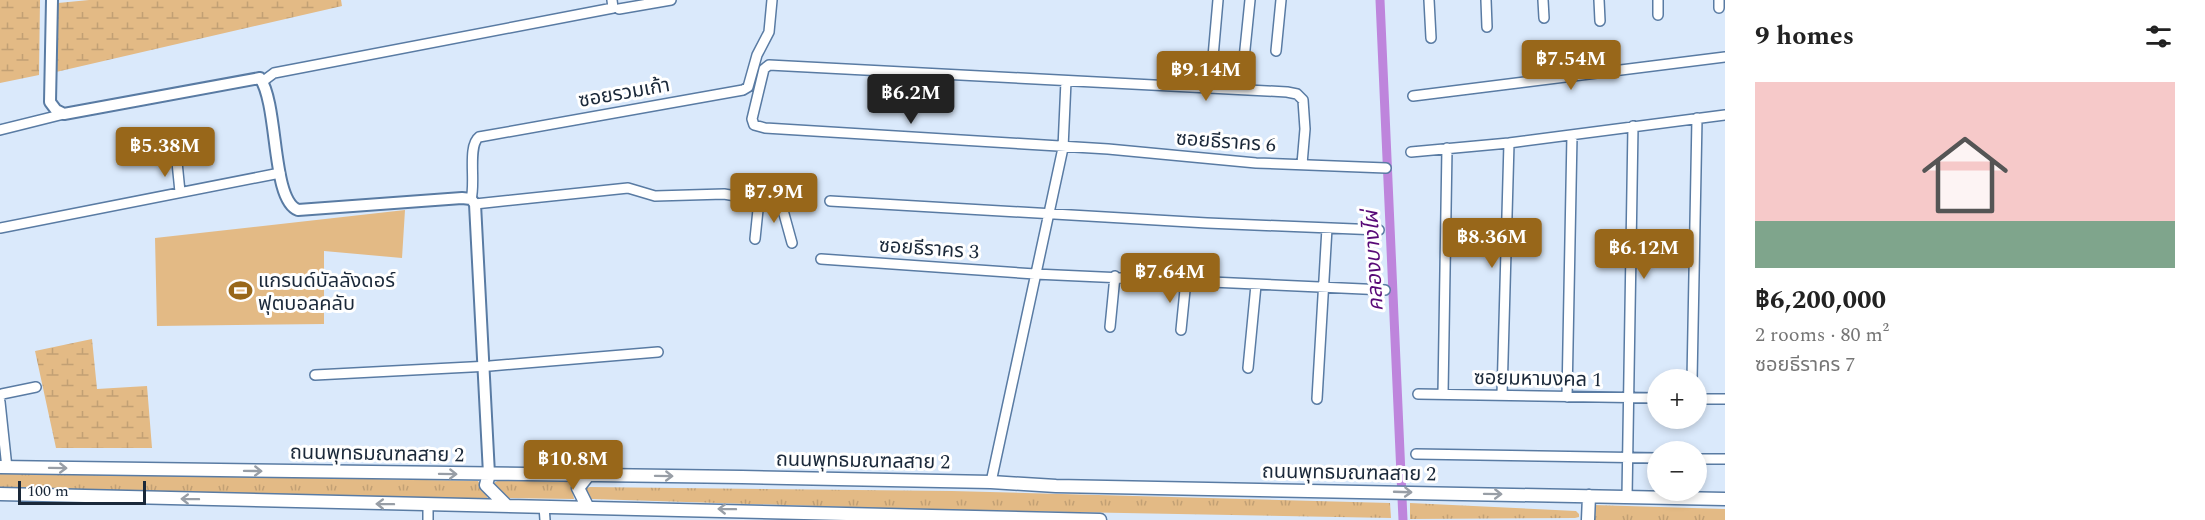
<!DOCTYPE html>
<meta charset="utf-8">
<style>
:root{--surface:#fff;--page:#f6f6f6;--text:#222;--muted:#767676;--line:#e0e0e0;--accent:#98671a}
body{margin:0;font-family:Spectral,"Noto Sans Thai",serif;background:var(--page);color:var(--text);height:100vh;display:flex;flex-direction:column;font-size:22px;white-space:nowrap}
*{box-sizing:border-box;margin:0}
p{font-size:20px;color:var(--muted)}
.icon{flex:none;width:33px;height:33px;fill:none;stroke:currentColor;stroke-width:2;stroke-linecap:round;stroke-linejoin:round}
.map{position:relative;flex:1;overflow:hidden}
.details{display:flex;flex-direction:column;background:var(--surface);width:480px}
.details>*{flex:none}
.buttons{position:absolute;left:1647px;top:369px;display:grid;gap:12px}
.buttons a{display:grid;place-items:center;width:60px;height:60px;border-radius:50%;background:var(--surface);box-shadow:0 3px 9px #0003;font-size:30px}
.scale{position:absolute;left:18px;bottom:15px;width:128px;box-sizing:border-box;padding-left:6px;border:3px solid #1a2839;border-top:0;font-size:16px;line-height:21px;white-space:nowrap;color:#1a2839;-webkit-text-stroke:4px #fff;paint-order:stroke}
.price{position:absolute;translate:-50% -51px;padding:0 14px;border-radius:6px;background:var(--accent);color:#fff;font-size:20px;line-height:39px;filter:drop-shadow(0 2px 3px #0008)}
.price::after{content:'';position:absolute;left:50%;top:36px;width:18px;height:14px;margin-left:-9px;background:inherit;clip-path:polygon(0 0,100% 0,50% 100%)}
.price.on{background:#222;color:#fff}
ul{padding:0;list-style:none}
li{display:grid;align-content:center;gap:12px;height:318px;padding:0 30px}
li+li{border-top:2px solid var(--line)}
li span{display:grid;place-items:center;height:186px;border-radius:0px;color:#555}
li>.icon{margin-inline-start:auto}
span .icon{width:108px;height:108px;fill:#fffc;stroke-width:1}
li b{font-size:26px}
h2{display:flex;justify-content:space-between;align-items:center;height:72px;padding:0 30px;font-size:26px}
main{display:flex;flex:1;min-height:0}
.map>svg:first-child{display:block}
.grass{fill:url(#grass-tufts)}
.wetland{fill:url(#wetland-marsh)}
.green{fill:#e3ba85}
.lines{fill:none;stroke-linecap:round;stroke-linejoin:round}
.canal{stroke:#be85dc;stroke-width:9}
.minor-casing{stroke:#597ba3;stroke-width:12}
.tertiary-casing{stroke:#597ba3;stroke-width:14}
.secondary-casing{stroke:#597ba3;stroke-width:15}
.minor{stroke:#fff;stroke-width:9}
.tertiary{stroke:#fff;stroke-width:10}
.secondary{stroke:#fff;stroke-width:12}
.oneway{stroke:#989ea6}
.labels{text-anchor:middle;stroke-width:6;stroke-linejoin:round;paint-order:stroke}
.street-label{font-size:20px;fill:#1a2839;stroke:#fff}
.poi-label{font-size:20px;fill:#1a2839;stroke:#fff;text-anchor:start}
.water-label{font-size:21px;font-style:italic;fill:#580977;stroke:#fff}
</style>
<main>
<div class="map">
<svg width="1725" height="520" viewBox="0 0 1725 520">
<defs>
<pattern id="grass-tufts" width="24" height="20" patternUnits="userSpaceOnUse" patternTransform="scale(1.5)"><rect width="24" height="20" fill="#e3ba85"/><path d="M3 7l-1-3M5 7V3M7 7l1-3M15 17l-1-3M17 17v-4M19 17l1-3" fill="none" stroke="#c2a074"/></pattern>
<pattern id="wetland-marsh" width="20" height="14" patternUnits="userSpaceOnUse" patternTransform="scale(1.5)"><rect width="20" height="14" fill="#e3ba85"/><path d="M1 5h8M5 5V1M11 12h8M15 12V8" fill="none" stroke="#c2a074"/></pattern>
</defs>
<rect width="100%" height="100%" fill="#dae9fb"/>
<!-- grass -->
<path class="grass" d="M0 472 478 481 489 500 0 490Z
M499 480 571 482 574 499 502 498 492 484Z
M590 487 952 491 1390 503 1391 518 912 509 592 499 585 498 582 489Z
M1410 503 1576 511 1579 514V517L1575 518 1410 519Z
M1594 505 1725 509V520H1591Z"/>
<!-- wetland -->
<path class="wetland" d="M0 0H40L39 75 0 83Z
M89 0H341L342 6 56 72 58 3Z
M92 339 97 389 147 386 152 448H56L35 351Z"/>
<!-- green -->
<path class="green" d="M405 210 402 258 324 251V324L157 326 155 238Z"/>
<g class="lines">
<!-- canal -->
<path class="canal" d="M1380 0 1403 520"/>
<defs>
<path id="minor" d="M1429 0 1431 38
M1486 0 1487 27
M1543 0 1544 18
M1599 0 1600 21
M1658 0V15
M1719 0V8
M619 9 671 0
M1276 51 1281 0
M1213 57 1218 0
M1244 59 1250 0
M262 82 274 73 613 8 612 0
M1413 96 1725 57
M0 130 64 114
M1411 152 1509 143 1725 115
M177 162 180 192
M1302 164 1305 129 1303 100 1297 94 1287 92 769 65 764 69 752 119 754 125 765 128 1108 149 1256 163 1386 168
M471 199C476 183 467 146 479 137L743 90 748 87 757 55 769 32 772 0
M759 200 781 203 792 243
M830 201 1207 223 1379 230
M475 204 628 188 655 196 724 194 759 200 755 239
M0 228 280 173
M821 259 1035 274 1385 290
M1110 327 1115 276
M1181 330 1186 280
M1248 368 1256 285
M315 375 490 366 658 352
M1692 380 1697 118
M1418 394 1658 398
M1443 394 1447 148
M1502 395 1509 143
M1567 397 1572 135
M0 398 2 394 36 387
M1317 399 1327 228
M1696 399H1725
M0 402 7 468
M1416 454 1658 458
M1696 459H1725
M991 482 1063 148 1066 81
M1627 497 1633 126
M544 506 545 520
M428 520V505"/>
<path id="tertiary" d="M52 0 50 102 56 110 64 114 260 78C279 106 271 200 298 210L462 198 471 199 475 204 489 474"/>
<path id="secondary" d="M0 467 742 477 991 482 1056 486 1725 499
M489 474 486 485 507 506
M0 494 1100 520
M587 506 578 488 589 474
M1588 520 1589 496"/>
</defs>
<!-- minor casing -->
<use href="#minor" class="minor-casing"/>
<!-- tertiary casing -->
<use href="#tertiary" class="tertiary-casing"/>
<!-- secondary casing -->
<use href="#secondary" class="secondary-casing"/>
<!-- minor -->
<use href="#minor" class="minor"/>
<!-- tertiary -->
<use href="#tertiary" class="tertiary"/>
<!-- secondary -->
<use href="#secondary" class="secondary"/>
</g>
<!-- one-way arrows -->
<defs><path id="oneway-shaft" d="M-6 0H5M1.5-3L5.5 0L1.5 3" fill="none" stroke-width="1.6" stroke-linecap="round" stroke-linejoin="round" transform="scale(1.5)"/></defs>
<g class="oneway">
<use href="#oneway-shaft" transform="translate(58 468) rotate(1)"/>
<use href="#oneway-shaft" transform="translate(253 471) rotate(1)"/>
<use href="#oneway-shaft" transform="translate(448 474) rotate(1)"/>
<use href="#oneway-shaft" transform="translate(664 476) rotate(1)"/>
<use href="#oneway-shaft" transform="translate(1403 492) rotate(2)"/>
<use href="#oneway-shaft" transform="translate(1493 494) rotate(1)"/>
<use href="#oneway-shaft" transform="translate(190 499) rotate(-179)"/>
<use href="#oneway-shaft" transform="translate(385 504) rotate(-179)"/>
<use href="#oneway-shaft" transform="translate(727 509) rotate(-179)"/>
</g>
<!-- icons -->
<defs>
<symbol id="stadium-bare" viewBox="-9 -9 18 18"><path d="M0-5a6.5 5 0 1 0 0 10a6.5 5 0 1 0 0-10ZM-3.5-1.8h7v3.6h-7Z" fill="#98671a" stroke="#fff" stroke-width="2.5" paint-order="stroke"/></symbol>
</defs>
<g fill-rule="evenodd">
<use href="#stadium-bare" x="224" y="274" width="33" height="33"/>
</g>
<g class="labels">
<!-- street labels -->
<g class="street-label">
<text transform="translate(624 92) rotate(-10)" y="7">ซอยรวมเก้า</text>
<text transform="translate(1226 141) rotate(4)" y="7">ซอยธีราคร 6</text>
<text transform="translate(929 248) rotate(4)" y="7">ซอยธีราคร 3</text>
<text transform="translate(1538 378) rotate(1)" y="7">ซอยมหามงคล 1</text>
<text transform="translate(377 453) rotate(1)" y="7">ถนนพุทธมณฑลสาย 2</text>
<text transform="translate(863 460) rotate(1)" y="7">ถนนพุทธมณฑลสาย 2</text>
<text transform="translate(1349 472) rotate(1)" y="7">ถนนพุทธมณฑลสาย 2</text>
</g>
<!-- poi labels -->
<g class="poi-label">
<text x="258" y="287">แกรนด์บัลลังดอร์<tspan x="258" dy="23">ฟุตบอลคลับ</tspan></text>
</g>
<!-- water labels -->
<g class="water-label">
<text transform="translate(1373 261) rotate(-93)" y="7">คลองบางไผ่</text>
</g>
</g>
</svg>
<div class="buttons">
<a>+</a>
<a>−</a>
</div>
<div class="scale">100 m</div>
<b class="price" style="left:1571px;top:91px">฿7.54M</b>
<b class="price" style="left:1206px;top:102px">฿9.14M</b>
<b class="price on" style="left:911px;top:125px">฿6.2M</b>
<b class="price" style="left:165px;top:178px">฿5.38M</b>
<b class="price" style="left:774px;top:224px">฿7.9M</b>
<b class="price" style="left:1492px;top:269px">฿8.36M</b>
<b class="price" style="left:1644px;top:280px">฿6.12M</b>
<b class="price" style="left:1170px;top:304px">฿7.64M</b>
<b class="price" style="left:573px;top:491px">฿10.8M</b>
</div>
<section class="details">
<h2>9 homes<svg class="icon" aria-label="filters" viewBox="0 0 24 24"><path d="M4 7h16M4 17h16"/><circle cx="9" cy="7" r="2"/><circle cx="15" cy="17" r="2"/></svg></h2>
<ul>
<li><span style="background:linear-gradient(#f6c9c9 75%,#7fa58c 0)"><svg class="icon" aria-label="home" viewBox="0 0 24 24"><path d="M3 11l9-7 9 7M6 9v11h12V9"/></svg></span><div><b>฿6,200,000</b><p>2 rooms · 80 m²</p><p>ซอยธีราคร 7</p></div></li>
</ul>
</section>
</main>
